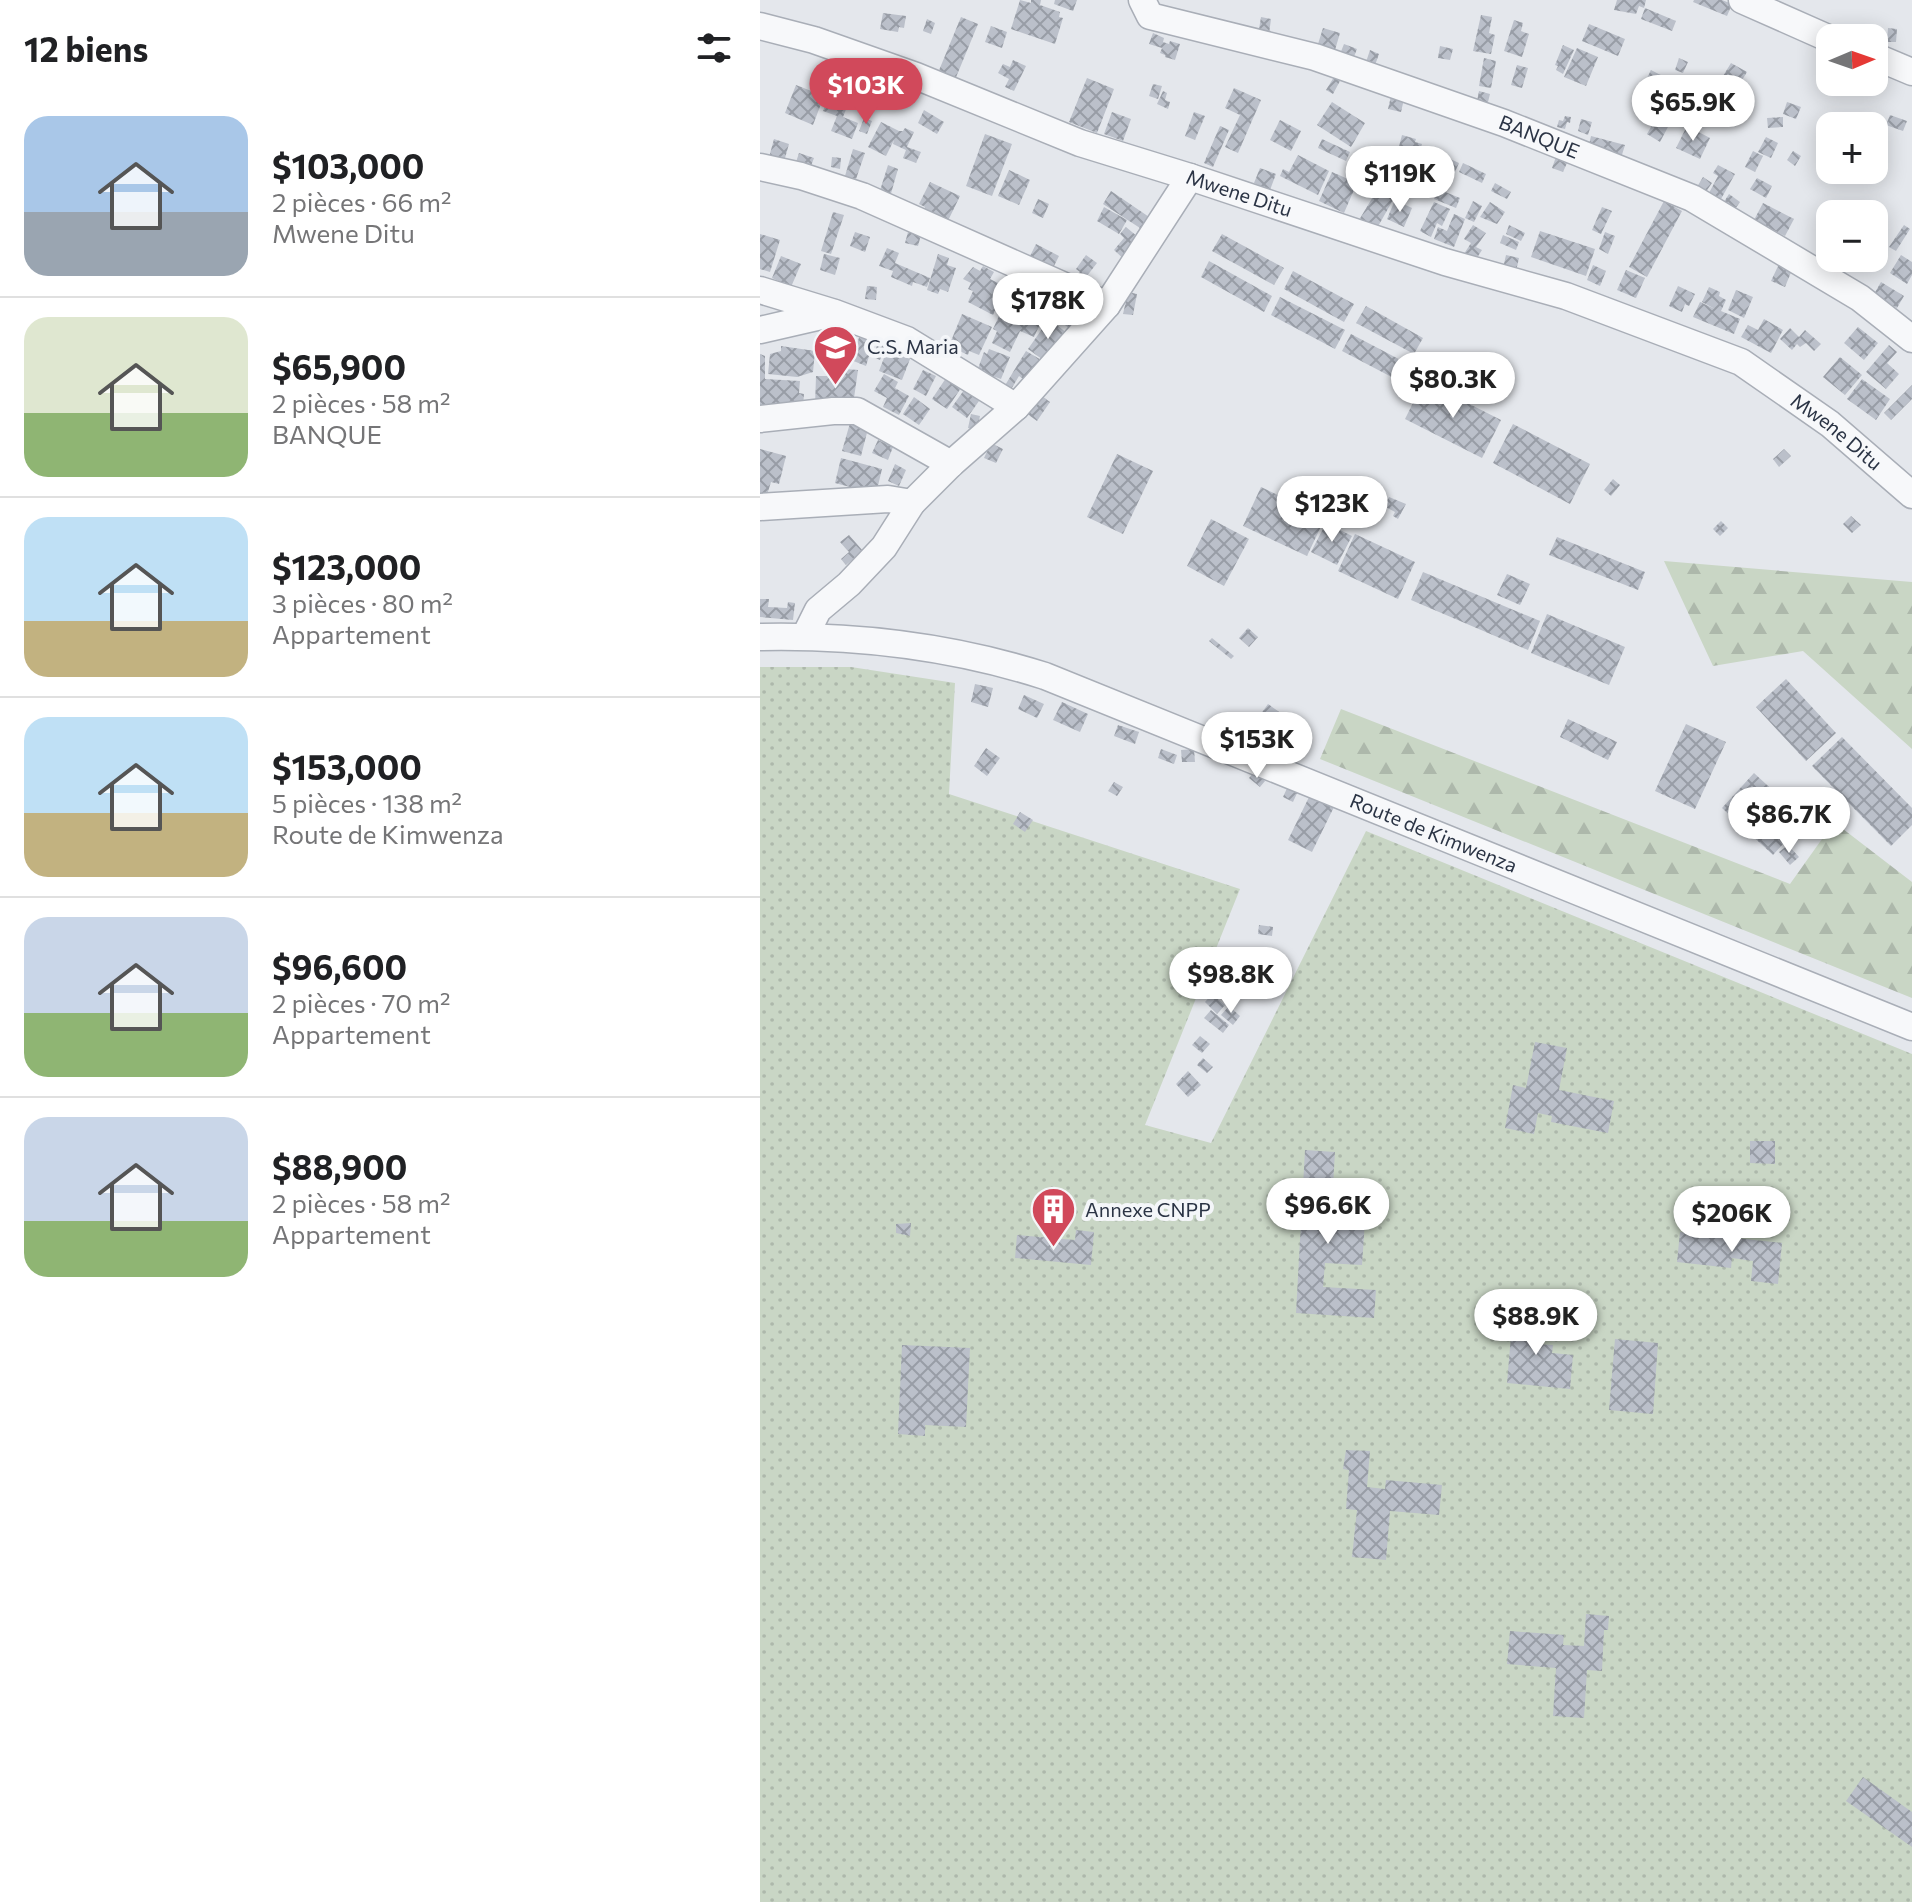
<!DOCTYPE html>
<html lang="fr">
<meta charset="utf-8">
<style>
:root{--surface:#fff;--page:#f6f6f6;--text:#202124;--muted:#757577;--line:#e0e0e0;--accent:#d1495b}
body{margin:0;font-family:Commissioner,sans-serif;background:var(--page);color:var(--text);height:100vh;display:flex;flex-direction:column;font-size:30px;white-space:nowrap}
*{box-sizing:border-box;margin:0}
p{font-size:26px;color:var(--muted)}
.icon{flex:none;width:44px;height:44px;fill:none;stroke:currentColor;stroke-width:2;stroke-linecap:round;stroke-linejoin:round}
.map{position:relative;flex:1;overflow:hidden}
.sheet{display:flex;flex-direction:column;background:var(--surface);width:760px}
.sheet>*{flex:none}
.needle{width:52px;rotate:88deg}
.buttons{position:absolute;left:1056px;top:24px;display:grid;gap:16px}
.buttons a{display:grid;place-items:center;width:72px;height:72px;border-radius:16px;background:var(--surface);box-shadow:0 4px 20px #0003;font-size:40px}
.price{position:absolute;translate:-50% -68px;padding:0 18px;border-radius:28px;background:#fff;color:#222;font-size:26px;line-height:52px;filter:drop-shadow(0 2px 4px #0008)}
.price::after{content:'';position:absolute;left:50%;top:48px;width:24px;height:18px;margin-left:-12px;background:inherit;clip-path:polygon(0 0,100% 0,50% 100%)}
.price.active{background:var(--accent);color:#fff}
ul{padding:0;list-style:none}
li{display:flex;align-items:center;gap:24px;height:200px;padding:0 24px}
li+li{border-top:2px solid var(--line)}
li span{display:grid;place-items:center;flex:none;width:224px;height:160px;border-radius:24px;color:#555}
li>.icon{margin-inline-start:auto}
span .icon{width:96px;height:96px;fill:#fffc;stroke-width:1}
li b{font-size:34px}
h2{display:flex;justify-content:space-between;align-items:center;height:96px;padding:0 24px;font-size:34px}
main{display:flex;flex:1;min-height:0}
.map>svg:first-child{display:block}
.grass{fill:url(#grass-dots)}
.forest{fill:url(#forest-firs)}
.building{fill:url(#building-cross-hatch)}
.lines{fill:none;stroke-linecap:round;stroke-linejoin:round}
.minor-casing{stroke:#a9aeb7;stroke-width:29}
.minor{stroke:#f7f8fa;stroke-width:26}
.labels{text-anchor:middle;stroke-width:8;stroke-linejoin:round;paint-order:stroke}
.street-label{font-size:20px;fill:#2b3445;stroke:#f4f6f9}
.poi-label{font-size:20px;fill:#2b3445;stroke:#f4f6f9;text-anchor:start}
</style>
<main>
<section class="sheet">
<h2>12 biens<svg class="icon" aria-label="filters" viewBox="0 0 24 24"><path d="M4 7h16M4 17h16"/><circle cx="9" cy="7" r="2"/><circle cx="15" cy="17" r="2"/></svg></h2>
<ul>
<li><span style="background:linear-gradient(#a9c7e8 60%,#9aa5b1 0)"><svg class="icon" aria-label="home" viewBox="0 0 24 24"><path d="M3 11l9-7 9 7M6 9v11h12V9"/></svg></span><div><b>$103,000</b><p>2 pièces · 66 m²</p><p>Mwene Ditu</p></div></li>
<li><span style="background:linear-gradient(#dfe7d0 60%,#8fb573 0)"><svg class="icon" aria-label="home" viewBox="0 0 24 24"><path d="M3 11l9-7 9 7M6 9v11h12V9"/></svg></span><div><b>$65,900</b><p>2 pièces · 58 m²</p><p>BANQUE</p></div></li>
<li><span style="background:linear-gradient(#bfe0f5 65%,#c2b280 0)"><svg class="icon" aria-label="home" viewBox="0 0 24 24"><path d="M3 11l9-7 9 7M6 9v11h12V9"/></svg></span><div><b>$123,000</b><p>3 pièces · 80 m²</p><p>Appartement</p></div></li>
<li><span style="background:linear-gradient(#bfe0f5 60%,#c2b280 0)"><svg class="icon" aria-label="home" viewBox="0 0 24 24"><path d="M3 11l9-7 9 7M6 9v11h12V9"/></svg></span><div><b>$153,000</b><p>5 pièces · 138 m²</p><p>Route de Kimwenza</p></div></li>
<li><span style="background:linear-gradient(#c9d6e8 60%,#8fb573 0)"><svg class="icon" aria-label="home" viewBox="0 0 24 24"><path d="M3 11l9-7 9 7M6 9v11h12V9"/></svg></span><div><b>$96,600</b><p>2 pièces · 70 m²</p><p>Appartement</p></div></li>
<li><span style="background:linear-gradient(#c9d6e8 65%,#8fb573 0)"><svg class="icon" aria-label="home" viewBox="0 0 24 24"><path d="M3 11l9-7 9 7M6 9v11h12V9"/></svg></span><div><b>$88,900</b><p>2 pièces · 58 m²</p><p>Appartement</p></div></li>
</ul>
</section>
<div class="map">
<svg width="1152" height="1902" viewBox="0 0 1152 1902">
<defs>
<pattern id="grass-dots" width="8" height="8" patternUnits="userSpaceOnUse" patternTransform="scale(2)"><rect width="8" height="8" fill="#c9d6c5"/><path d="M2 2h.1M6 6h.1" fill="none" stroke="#adb8ab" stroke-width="1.8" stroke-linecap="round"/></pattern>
<pattern id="forest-firs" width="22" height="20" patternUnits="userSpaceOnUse" patternTransform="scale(2)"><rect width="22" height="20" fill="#c9d6c5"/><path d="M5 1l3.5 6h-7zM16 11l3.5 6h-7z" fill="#adb8ab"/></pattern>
<pattern id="building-cross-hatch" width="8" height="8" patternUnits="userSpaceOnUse" patternTransform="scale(2)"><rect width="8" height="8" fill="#bbc0ca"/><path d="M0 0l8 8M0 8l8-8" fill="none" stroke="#989da6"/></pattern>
</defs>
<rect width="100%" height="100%" fill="#e4e7ec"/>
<!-- grass -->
<path class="grass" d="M0 667H91L195 683 189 794 480 889 385 1125 451 1143 606 831 1152 1054V1902H0Z"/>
<!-- forest -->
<path class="forest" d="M904 561 1152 582V749L1043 651 953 666Z
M581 709 1030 884 1062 839 1070 819 1152 882V998L560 759Z"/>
<!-- building -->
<path class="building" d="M260 0 271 3V0H281L280 5 300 12 299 17 303 18 295 44 251 29Z
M295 0H317L313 11 294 4Z
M857 0H886L884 8 879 6 876 14 854 10Z
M934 0H962L972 4 967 16 933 2Z
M885 8 916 21 912 31 881 19Z
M123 13 146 16 144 28 139 27 138 32 120 29Z
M721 15 732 17 729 33 735 35 731 54 713 51Z
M201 17 218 24 192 87 175 80Z
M501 17 511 19 509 34 488 30V27L499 29Z
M167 19 175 23 171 34 163 31Z
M754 20 763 23 761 31 769 34 762 57 744 51Z
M829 24 865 39 858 56 822 41Z
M231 26 247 32 242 48 225 42Z
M563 28 580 33 575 50 558 44Z
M1128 28 1137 29 1136 42H1127Z
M393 33 404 38 403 42 409 44 410 41 420 44 415 60 405 57V55L400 53 402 48 389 44Z
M584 44 597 49 591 64 578 59Z
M803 45 814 50 803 74 796 70 798 66 795 65Z
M680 46 693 49 690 60 678 58Z
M817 48 838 57 826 86 804 77Z
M610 50 619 54 614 68 605 65Z
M724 58 736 61 731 88 719 86Z
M919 58 928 62 923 73 915 70Z
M253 60 266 66 254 91 245 87 249 79 238 73 243 64 250 67Z
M971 63 987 72 979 85 963 76Z
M757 65 768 68 762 88 751 85Z
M891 70 912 81 906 93 885 82Z
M77 76 89 80 84 91 92 94 83 117 98 123 92 139 71 131 77 116 63 111Z
M574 77 580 81 573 94 566 90Z
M327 78 354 89 337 133 309 122Z
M393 84 402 86 398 99 389 96Z
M36 85 64 96 53 125 25 113Z
M474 88 501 100 478 153 465 147 480 115 465 108Z
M403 91 407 93 405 100 410 102 408 109 397 104Z
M719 91 730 94 725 114 715 111Z
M631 96 644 99 641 112 628 109Z
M937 100 949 109 946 115 933 109Z
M572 102 605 123 591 147 557 125Z
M1027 102 1041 107 1036 119 1023 114Z
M164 110 184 122 177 134 158 123Z
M352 112 371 119 363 141 344 134Z
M434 112 445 116 435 140 425 136Z
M1130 115 1147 121 1143 131 1126 125Z
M805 116 811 117 810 123 807 122 805 129 797 127 799 120 803 121Z
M1023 117V127L1008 128 1007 118Z
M104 118 112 121 107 134 99 131Z
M896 118 909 125 900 142 887 134Z
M821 119 832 122 828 135 818 131Z
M520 120 541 131 531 151 510 140Z
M121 122 139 131H143L145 128 154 132 147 147 161 152 156 163 143 158 146 150 133 144 134 140 126 156 108 147Z
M460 126 469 130 453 167 444 163Z
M927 126 950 138 940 159 916 148Z
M225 134 252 144 232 196 206 186Z
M642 135 656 139 655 142 662 144 656 164 636 158Z
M831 136 865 145 861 158 828 149Z
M1006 137 1018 143 1011 158 998 152Z
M14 139 29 144 23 165 8 161Z
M562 139 590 152 586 161 558 148Z
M93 149 105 153 96 179 85 176Z
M993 151 1003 156 995 172 985 167Z
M1033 151 1041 156 1035 166 1027 160Z
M39 153 54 158 48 174 34 168Z
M797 154 803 156 801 161 807 163 803 172 792 168Z
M538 155 569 171 558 195 520 176 523 169 529 172Z
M72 157 81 158 80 169 71 167Z
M686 157 699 163 695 172 682 166Z
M614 162 632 172 629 177 642 184 616 230 599 220 614 195 600 187Z
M703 163 726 174 722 183 699 172Z
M128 165 138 169 128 204 117 200Z
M958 165 975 174 961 199 949 193 958 176 953 173Z
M500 168 516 174 510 190 494 183Z
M249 170 270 180 259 205 238 196Z
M572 172 597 183 584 213 559 201Z
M943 177 952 183 945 193 937 187Z
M997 178 1012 186 1006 198 990 189Z
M170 182 200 196 184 229 160 217 165 207 159 204Z
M735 183 751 192 747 199 731 191Z
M678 189 700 198 696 208 674 199Z
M351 191 395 221 383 239 376 234 380 228 343 204Z
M969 194 980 202 973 212 962 205Z
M278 199 289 204 283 218 272 213Z
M635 200 652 208 644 227 627 219Z
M713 201 722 206 714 222 705 218Z
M904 201 922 211 887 277 869 267Z
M674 202 690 209 682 226 677 223 671 237 660 231Z
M730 202 745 212 737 224 720 217Z
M1003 203 1034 219 1025 236 994 220Z
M344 207 367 220 359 234 337 221Z
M842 207 852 211 841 234 832 230Z
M73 212 84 215 71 254 61 251Z
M694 214 705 219 694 247 674 239 678 227 687 231Z
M713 225 726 233 716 247 722 250 713 264 702 257 711 243 704 239Z
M749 225 765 233 761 241 746 234Z
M1144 225 1150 229 1136 251 1129 247Z
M366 227 384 242 367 262 354 250 364 238 360 234Z
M780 231 835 249 826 276 771 257Z
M95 232 110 237 105 252 90 246Z
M148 232 161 235 158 246 145 243Z
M845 232 855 236 848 254 839 249Z
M0 234 20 240 10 272 0 269Z
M462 234 524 268 514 285 452 251Z
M743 235 759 242 756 250 740 243Z
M276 244 299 256 291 272 268 260Z
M127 248 139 253 135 263 170 278 167 287 153 282 152 286 131 277 133 271 119 266Z
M64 254 80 258 75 275 60 270Z
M178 254 189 258 187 265 196 268 188 292 180 289 178 294 167 290Z
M326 255 337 263 320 285 313 280 320 272 316 269Z
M746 255 759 258 756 271 743 268Z
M1141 255 1152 262V275L1147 284 1130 273Z
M21 256 41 264 31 287 12 278Z
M449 261 512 296 504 312 441 277Z
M1019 264 1032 270 1025 287 1011 281Z
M833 265 846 271 840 286 827 280Z
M223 266 234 272 230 279 246 287 233 315 208 302 213 291 208 289 211 283 203 279 213 267 220 271Z
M866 270 885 278 876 298 857 290Z
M533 271 594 304 584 322 524 289Z
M1121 282 1144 296 1137 308 1114 294Z
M107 286 117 287 116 300 105 299Z
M918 286 935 294 929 306 925 304 922 312 909 306Z
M949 287 960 292 959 296 966 300 961 311 980 319 974 334 933 317 940 302 955 309 942 302Z
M976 290 993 297 984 318 968 310Z
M368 292 377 294 373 315 363 314Z
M284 293 296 301 284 322 271 314Z
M307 294 326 308 310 329 292 315Z
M520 297 585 330 575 349 511 315Z
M244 305 281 322 274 337 260 331 250 352 232 343 237 331 233 329Z
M606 306 663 338 654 354 596 323Z
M202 314 232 327 219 355 209 351 208 355 189 346Z
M289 319 307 333 286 362 268 349Z
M1004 319 1023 330 1011 353 981 337 988 325 998 330Z
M1098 327 1118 343 1104 360 1084 343Z
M1030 328 1039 337 1045 330 1061 344 1054 351 1046 343 1040 347 1037 344 1032 350 1020 339Z
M68 331 91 339 85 355 63 348Z
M101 332 115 337 106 366 91 360Z
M591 334 652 366 643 383 582 351Z
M118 343 125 346 120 360 113 357Z
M1129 345 1137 352 1127 363 1139 374 1126 389 1106 372Z
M21 346 55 351 53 372 37 377 8 374 10 354 21 351Z
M229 349 250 357 241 379 224 373 216 374 224 352 227 354Z
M127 350 150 359 142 380 119 371Z
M266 351 283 361 265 380 259 376 250 391 244 387Z
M0 354 5 356V379L40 381 39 393 44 394 43 406 5 404 4 410H0Z
M1080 357 1102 375 1085 395 1063 377Z
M73 368 98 370 94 398 84 397V405L55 406 56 376H72Z
M163 370 176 376 166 396 153 389Z
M124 374 138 382 135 388 149 396 139 415 123 407 127 398 114 391Z
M188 375 203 385 187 409 172 399Z
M1102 379 1130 399 1116 420 1087 399Z
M664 381 741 420 722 458 645 419Z
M1152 385V399L1131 420 1124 413Z
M204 390 219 401 207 418 192 407Z
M279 394 290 402 277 421 266 413Z
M154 397 170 409 159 425 143 414Z
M211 414 220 416 217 430 208 428Z
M92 416 110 421 101 456 82 451Z
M753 424 830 464 810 504 733 463Z
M118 440 133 447 128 460 112 453Z
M231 443 243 449 236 463 224 458Z
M0 449 26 456 19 484 11 482 6 498 0 497Z
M1024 449 1031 456 1019 467 1013 459Z
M357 454 393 471 363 534 327 517Z
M81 458 122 469 116 494 75 483Z
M135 464 146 470 139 486 128 481Z
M853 479 860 485 851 496 844 490Z
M501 487 565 518 547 556 483 526Z
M629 497 646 504 638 519 633 516 635 512 624 506Z
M1091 516 1101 525 1092 533 1083 524Z
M451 519 489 539 464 586 427 566Z
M961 521 968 528 960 536 953 529Z
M566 523 592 536 577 565 551 552Z
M595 534 655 562 638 599 578 571Z
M89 535 103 551 86 565 81 559 89 552 80 542Z
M797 537 885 572 878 590 789 555Z
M663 572 780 621 768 650 651 600Z
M747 574 770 584 760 605 737 595Z
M0 599H9L8 607 27 608 28 602 35 603 33 620 0 617Z
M787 614 865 647 849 685 771 653Z
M488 628 498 637 489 647 479 638Z
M452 638 474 656 471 659 449 641Z
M1026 679 1076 733 1046 761 996 707Z
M215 684 233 688 228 707 211 702Z
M264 695 284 704 277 718 258 709Z
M302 702 328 714 320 732 293 720Z
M508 704 529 719 514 740 493 725Z
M808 719 857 742 848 760 800 737Z
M926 724 966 742 935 809 895 791Z
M358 725 379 732 375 744 354 736Z
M1082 737 1152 808V825L1131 846 1052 766Z
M226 748 240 758 227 776 214 766Z
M401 749 417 755 414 764 398 758Z
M434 749 435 762H422L421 750Z
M494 772 505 781 500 787 489 778Z
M994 773 1045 820 1013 855 962 808Z
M354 782 363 787 357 796 348 791Z
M528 786 538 791 533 802 523 797Z
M550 795 574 807 552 852 528 840Z
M260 812 273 820 265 832 253 824Z
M1028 845 1039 857 1030 865 1019 852Z
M499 925 513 927 512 936 498 934Z
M452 994 465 1005 457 1014 445 1002Z
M469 1006 480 1016 473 1025 461 1015Z
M451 1010 469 1025 463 1033 444 1018Z
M440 1036 450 1044 442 1053 432 1045Z
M775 1042 807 1048 799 1090 854 1101 848 1133 791 1122 792 1116 778 1113 774 1134 745 1128 753 1085 766 1088Z
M443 1058 453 1067 447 1073 437 1065Z
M428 1071 441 1085 428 1097 416 1084Z
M990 1141H1015V1164L990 1163Z
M545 1150 575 1152 571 1219 605 1221 602 1265 565 1263 563 1287 616 1290 614 1318 536 1313Z
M976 1194 1007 1197 1002 1236 971 1233Z
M151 1223 150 1236 136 1233V1224Z
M316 1230 334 1232 331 1265 255 1258 257 1235 315 1240Z
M920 1232 1022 1243 1018 1284 991 1281 993 1261 972 1258 971 1268 917 1262Z
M753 1312 778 1314 776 1344 793 1345 792 1353 813 1355 810 1389 747 1383Z
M855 1339 898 1343 893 1414 849 1410Z
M142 1345 210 1348 206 1427 165 1425V1436L138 1434Z
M586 1450 610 1451 607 1487 625 1489 626 1480 682 1485 679 1515 630 1511 626 1560 592 1557 597 1510 586 1509 589 1470 583 1469Z
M826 1614 849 1616 848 1630H844L842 1671 827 1670 824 1718 793 1716 796 1668 747 1664 750 1631 804 1635 803 1645 824 1646Z
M1103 1777 1152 1812V1847L1086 1801Z"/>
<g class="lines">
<defs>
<g id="minor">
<path id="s1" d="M382 0 390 16 555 57 744 123 932 198 1100 298 1152 339"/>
<path d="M982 0 1070 39"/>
<path id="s2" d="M0 26 54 40 156 76 320 143 430 177 685 262 806 296 981 362 1070 424 1152 495"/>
<path d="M1114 56 1152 72"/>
<path d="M0 167 41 176 102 196 347 305"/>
<path d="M0 290 75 313 147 340 256 407"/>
<path d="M0 330 74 313"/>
<path d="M0 419 73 411H97L191 464"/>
<path d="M0 507 128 499 152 503"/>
<path d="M45 636 58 610 89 584 124 547 152 503 191 464 256 407 347 305 430 177"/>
<path id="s3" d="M0 637C98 635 191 646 285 676L1152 1027"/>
</g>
</defs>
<!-- minor casing -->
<use href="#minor" class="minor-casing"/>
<!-- minor -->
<use href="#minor" class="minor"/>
</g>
<!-- icons -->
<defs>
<symbol id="school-pin" viewBox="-11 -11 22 30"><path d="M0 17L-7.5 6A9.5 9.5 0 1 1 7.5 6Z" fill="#d1495b" stroke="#f4f6f9"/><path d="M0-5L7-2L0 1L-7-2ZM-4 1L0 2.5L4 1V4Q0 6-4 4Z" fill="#fff"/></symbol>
<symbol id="building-pin" viewBox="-11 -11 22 30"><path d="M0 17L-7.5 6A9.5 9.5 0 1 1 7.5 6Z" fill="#d1495b" stroke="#f4f6f9"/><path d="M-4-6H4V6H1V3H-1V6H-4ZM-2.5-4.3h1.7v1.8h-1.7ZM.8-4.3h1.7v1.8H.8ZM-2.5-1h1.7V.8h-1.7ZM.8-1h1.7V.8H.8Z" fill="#fff"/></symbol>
</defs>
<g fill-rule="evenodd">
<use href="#school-pin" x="50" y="322" width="51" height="69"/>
<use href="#building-pin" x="268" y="1184" width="51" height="69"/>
</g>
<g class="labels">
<!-- street labels -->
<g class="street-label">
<text dy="7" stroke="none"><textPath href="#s1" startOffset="426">BANQUE</textPath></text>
<text dy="7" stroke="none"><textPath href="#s2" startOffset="508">Mwene Ditu</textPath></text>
<text dy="7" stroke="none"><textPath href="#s2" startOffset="1156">Mwene Ditu</textPath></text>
<text dy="7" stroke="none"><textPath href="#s3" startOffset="708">Route de Kimwenza</textPath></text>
</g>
<!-- poi labels -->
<g class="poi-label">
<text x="107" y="354">C.S. Maria</text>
<text x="325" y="1217">Annexe CNPP</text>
</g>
</g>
</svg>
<div class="buttons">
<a><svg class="needle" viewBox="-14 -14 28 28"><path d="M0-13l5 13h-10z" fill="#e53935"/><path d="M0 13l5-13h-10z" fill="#757577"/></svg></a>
<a>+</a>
<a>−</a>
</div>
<b class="price active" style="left:106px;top:126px">$103K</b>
<b class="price" style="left:933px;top:143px">$65.9K</b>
<b class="price" style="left:640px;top:214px">$119K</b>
<b class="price" style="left:288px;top:341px">$178K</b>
<b class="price" style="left:693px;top:420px">$80.3K</b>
<b class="price" style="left:572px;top:544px">$123K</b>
<b class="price" style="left:497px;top:780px">$153K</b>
<b class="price" style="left:1029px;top:855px">$86.7K</b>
<b class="price" style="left:471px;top:1015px">$98.8K</b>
<b class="price" style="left:568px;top:1246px">$96.6K</b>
<b class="price" style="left:972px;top:1254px">$206K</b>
<b class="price" style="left:776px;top:1357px">$88.9K</b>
</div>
</main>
